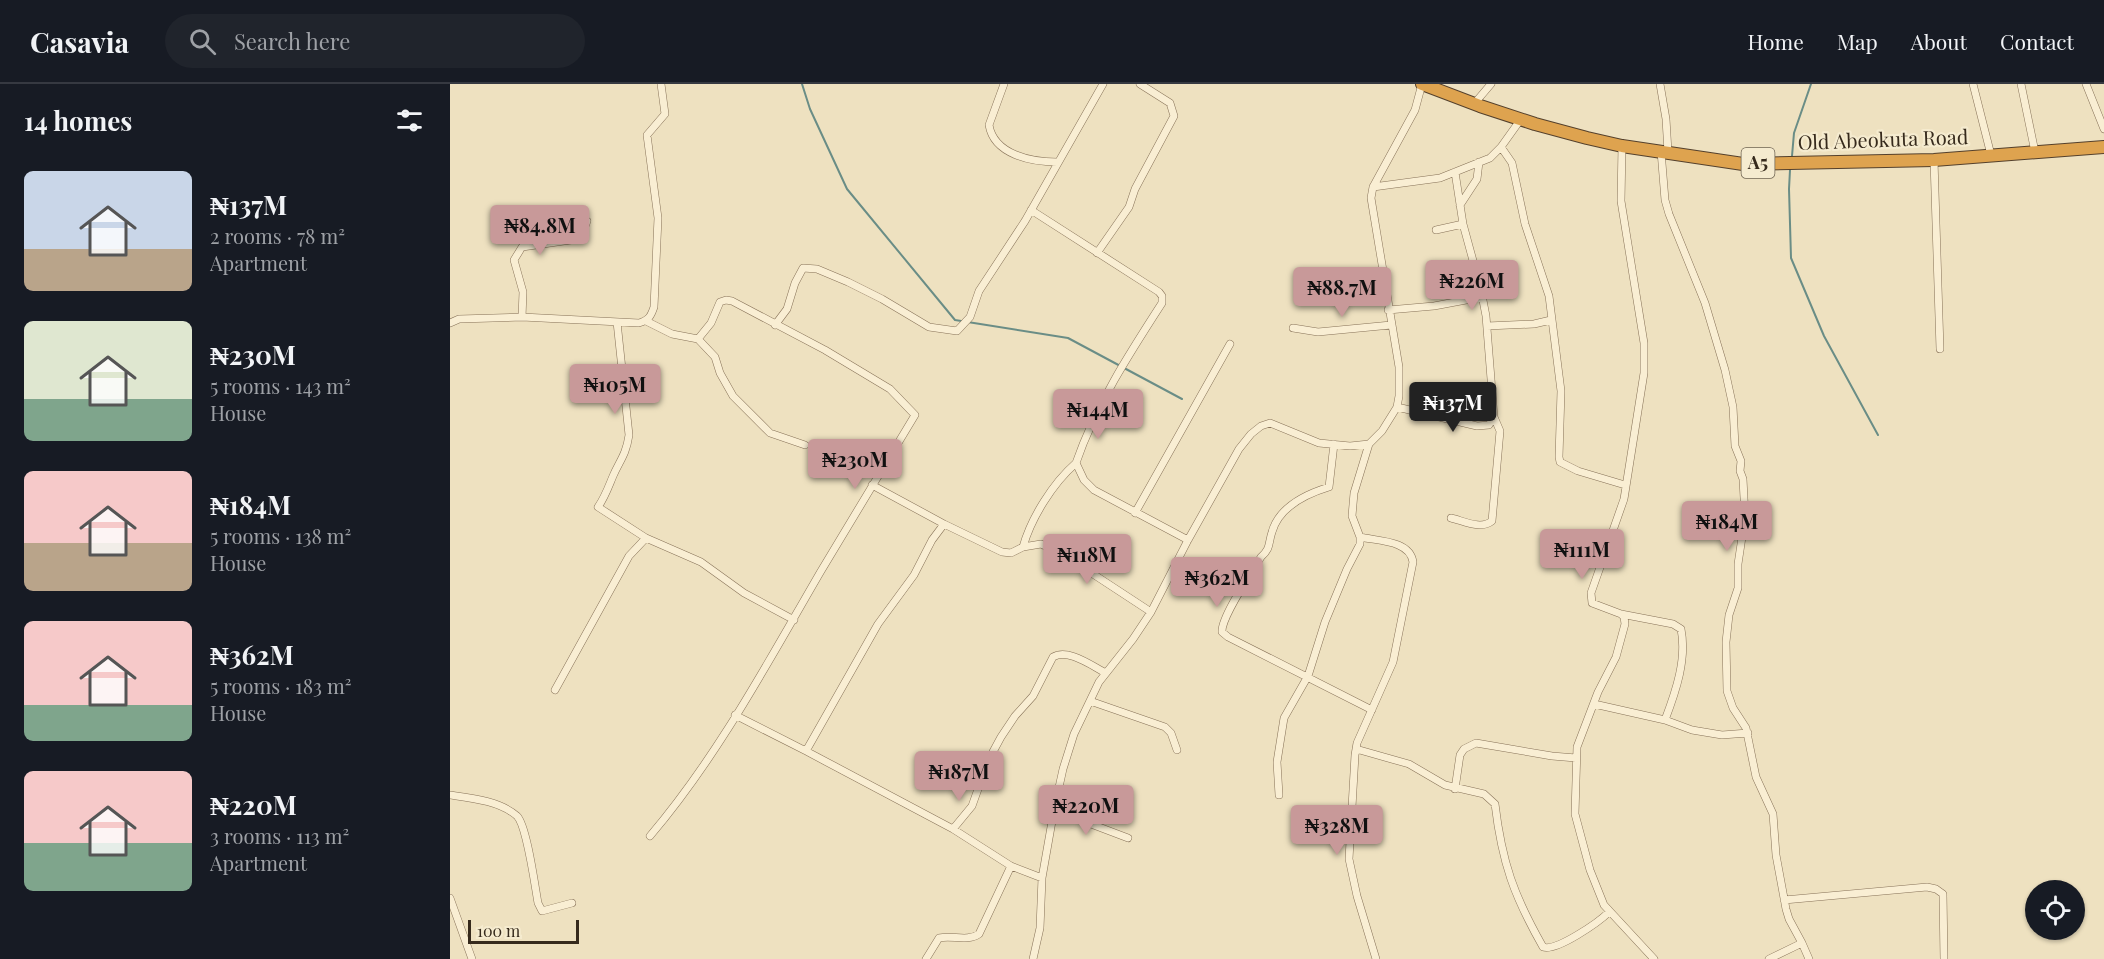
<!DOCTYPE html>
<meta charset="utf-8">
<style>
:root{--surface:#171b24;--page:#20242c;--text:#f1f3f6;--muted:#9ea1a6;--line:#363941;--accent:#c89999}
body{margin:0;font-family:"Playfair Display",serif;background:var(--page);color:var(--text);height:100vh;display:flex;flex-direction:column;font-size:22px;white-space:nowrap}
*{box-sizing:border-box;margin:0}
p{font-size:20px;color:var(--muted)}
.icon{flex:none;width:33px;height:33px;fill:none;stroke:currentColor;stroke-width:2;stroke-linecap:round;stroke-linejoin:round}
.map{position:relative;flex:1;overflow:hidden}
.drawer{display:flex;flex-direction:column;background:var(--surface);width:450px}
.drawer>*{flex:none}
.tools{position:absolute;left:1575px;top:796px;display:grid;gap:12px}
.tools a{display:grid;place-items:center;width:60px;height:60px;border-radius:50%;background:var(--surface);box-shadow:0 2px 4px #0004;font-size:30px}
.scale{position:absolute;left:18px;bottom:15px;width:111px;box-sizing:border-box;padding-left:6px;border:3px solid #362a1c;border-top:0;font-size:16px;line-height:21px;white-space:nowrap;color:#362a1c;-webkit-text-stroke:4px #f5ebcf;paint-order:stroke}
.price{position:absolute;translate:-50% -51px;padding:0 14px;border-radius:6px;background:var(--accent);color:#111;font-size:20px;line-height:39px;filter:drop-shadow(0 2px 3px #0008)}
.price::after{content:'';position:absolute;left:50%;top:36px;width:18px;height:14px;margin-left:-9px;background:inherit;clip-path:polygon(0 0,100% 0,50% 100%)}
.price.on{background:#222;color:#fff}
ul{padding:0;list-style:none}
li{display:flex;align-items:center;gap:18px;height:150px;padding:0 24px}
li span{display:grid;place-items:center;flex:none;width:168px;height:120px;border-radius:9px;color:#555}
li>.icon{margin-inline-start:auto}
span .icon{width:72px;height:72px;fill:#fffc;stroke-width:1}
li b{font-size:26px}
h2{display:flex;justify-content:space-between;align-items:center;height:72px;padding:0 24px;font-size:26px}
header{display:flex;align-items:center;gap:36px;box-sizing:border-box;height:84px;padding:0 30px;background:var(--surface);border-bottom:2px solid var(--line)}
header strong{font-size:28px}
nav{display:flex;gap:33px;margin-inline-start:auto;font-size:21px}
.search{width:420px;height:54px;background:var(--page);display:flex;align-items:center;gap:15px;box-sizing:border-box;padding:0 21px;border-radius:33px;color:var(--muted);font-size:22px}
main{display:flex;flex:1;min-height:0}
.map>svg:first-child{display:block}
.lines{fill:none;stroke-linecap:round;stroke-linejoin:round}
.stream{stroke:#6a8d86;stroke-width:2}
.street-casing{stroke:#877258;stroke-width:8}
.highway-casing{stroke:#54402c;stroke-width:14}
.street{stroke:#f9eed3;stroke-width:7}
.highway{stroke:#dea34f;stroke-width:12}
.labels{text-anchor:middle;stroke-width:4.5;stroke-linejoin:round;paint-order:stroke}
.shield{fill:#f5ebcf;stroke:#6f6452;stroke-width:1.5}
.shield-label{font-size:18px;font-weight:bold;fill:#362a1c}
.street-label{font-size:20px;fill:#362a1c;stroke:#f5ebcf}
</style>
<header>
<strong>Casavia</strong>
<div class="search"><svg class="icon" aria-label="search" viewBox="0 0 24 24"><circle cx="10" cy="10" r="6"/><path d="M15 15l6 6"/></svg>Search here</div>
<nav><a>Home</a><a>Map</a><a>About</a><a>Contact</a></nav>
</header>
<main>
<section class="drawer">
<h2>14 homes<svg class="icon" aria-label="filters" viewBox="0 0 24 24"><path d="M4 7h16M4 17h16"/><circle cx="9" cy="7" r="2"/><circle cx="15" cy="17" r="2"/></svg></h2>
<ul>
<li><span style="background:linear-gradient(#c9d6e8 65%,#b9a48a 0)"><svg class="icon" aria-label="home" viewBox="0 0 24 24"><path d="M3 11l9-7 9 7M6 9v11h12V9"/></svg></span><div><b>₦137M</b><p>2 rooms · 78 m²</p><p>Apartment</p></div></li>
<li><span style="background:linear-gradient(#dfe7d0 65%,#7fa58c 0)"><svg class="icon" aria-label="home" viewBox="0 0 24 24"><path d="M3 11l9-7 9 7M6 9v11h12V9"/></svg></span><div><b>₦230M</b><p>5 rooms · 143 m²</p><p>House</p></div></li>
<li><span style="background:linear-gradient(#f6c9c9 60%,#b9a48a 0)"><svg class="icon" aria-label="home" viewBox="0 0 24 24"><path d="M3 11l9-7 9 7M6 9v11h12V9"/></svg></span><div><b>₦184M</b><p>5 rooms · 138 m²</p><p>House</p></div></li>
<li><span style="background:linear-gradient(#f6c9c9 70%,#7fa58c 0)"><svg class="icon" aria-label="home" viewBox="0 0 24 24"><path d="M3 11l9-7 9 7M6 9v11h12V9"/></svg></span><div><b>₦362M</b><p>5 rooms · 183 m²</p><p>House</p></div></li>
<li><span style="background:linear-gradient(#f6c9c9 60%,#7fa58c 0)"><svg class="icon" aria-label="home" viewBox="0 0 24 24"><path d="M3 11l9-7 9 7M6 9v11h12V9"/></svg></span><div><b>₦220M</b><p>3 rooms · 113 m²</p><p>Apartment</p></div></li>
</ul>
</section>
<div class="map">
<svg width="1654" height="875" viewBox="0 0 1654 875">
<rect width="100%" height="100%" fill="#eee1c0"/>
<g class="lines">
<!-- stream -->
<path class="stream" d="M352 0 360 25 397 105 505 236 618 254 732 315
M1342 72 1344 49 1361 0
M1340 86 1339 105 1341 174 1374 252 1428 351"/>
<defs>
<path id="street" d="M554 0 539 41C544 71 582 78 607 78
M1210 0 1216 35 1218 68
M1523 0 1541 71
M1571 0 1585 68
M1636 0 1654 45
M1024 20 1041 0
M1172 62 1171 117 1194 259V289L1174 415 1141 509 1142 519 1171 530 1174 533 1175 540 1166 573 1148 608 1127 663 1125 730 1140 786 1154 821 1204 875
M1051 63 1062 79 1075 140 1099 212 1111 307 1109 373 1110 378 1128 387 1175 401
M1211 67 1215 116 1219 130 1255 219 1275 286 1283 323 1285 362 1291 377 1290 387 1293 395 1295 433 1288 480V504L1279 531 1276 558 1277 607 1283 624 1296 644 1306 693 1323 730 1326 771 1336 825 1339 835 1352 859
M1484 76 1490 265
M923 103 990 94 1040 74 1051 63 1071 35
M1010 121 1027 95 1029 78
M581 126 709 208 712 212V219C679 270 646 321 626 379L634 396 644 406 738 456
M986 146 1013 140
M647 169 679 123 685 105 724 32 720 19 690 0
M938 226 984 222 1032 213
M72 233 73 208 64 176 72 163 121 156 132 151 137 137
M196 237 222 250 248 255 261 239 270 218 276 216 282 217 375 266 440 305 465 331C434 383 402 435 371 487 318 578 268 672 200 752
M167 238 179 351C176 371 170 376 163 392 158 404 155 413 148 423L196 454 251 478 294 509 344 536
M0 239 9 235 72 233 189 239C199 236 201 232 204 223L208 134 197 51 215 30 211 0
M325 241 337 225 345 199 353 184 367 185 398 198 432 215 479 243 507 247 520 233 529 207 575 137 653 0
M1037 242 1084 240 1101 236
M843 244 868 248 941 241
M248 255 265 273 270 289 283 312 320 349 355 361
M947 323 1027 342 1039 341 1044 333
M884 360 879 403C856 410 829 423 822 448 818 460 821 464 811 473 802 488 771 533 772 548L778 553 922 626
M422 401 494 440
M685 429 780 260
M1001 434C1014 437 1031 446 1042 437L1050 347 1044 333 1036 232 1031 206 1013 140 1005 88
M910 453C927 457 960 456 963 478L943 578 907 659 905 671 899 775 907 812 926 875
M573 463C581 434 603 399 626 379
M1171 530 1223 540 1231 545C1237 575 1226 607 1215 636
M105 606 179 472 196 454
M640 617 715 643 721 649 727 666
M1144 620 1215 636 1242 646 1272 651 1298 649
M285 631 356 667 503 745 522 722 538 677 551 653 565 632 583 612 603 573C618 564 642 582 656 589
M906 665 959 680 995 701 1034 710 1045 720C1052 779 1064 812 1093 863 1106 868 1149 838 1159 828
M356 667 428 540 464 491 482 456 494 440 552 468 561 469 573 463 591 460 611 469 701 528
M1005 705 1010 671 1014 665 1026 659 1102 672 1126 674
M0 711C21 714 50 717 67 732 77 742 85 803 88 819L92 827 122 819
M829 711 827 678 834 634 858 592 875 538 897 485 910 460V453L902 432 904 409 919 360
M604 726 678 754
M503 745 561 782 592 794
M0 814 22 875
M1334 816 1477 803 1486 805 1493 810 1494 875
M476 875 489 854C503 851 517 858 529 850L561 782
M583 875 590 844 592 794 604 726 613 685 624 650 649 598 683 555 701 528 738 456 789 365 801 350 811 342 820 339 869 359 900 362 919 360 932 347 947 323 949 312V283L921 114 923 103 965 26 972 0
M1319 875 1352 859 1359 875"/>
<path id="highway" d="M972 0 1030 22 1085 40 1137 54 1172 62 1293 80 1484 76 1654 63"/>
</defs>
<!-- street casing -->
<use href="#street" class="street-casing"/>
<!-- highway casing -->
<use href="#highway" class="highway-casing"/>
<!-- street -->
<use href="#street" class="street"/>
<!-- highway -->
<use href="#highway" class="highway"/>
</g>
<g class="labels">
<!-- shield labels -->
<rect class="shield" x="1291.5" y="64" width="33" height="30" rx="4.5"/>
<g class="shield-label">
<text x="1308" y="85">A5</text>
</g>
<!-- street labels -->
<g class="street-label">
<text transform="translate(1433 56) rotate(-2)" y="7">Old Abeokuta Road</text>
</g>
</g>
</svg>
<div class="tools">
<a><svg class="icon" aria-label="locate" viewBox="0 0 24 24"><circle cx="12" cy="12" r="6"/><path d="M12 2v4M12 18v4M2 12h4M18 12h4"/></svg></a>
</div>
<div class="scale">100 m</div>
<b class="price" style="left:90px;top:172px">₦84.8M</b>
<b class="price" style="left:1022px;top:227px">₦226M</b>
<b class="price" style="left:892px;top:234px">₦88.7M</b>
<b class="price" style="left:165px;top:331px">₦105M</b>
<b class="price on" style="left:1003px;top:349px">₦137M</b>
<b class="price" style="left:648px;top:356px">₦144M</b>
<b class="price" style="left:405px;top:406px">₦230M</b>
<b class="price" style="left:1277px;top:468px">₦184M</b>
<b class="price" style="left:1132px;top:496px">₦111M</b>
<b class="price" style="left:637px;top:501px">₦118M</b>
<b class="price" style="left:767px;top:524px">₦362M</b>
<b class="price" style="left:509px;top:718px">₦187M</b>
<b class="price" style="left:636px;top:752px">₦220M</b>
<b class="price" style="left:887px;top:772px">₦328M</b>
</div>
</main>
